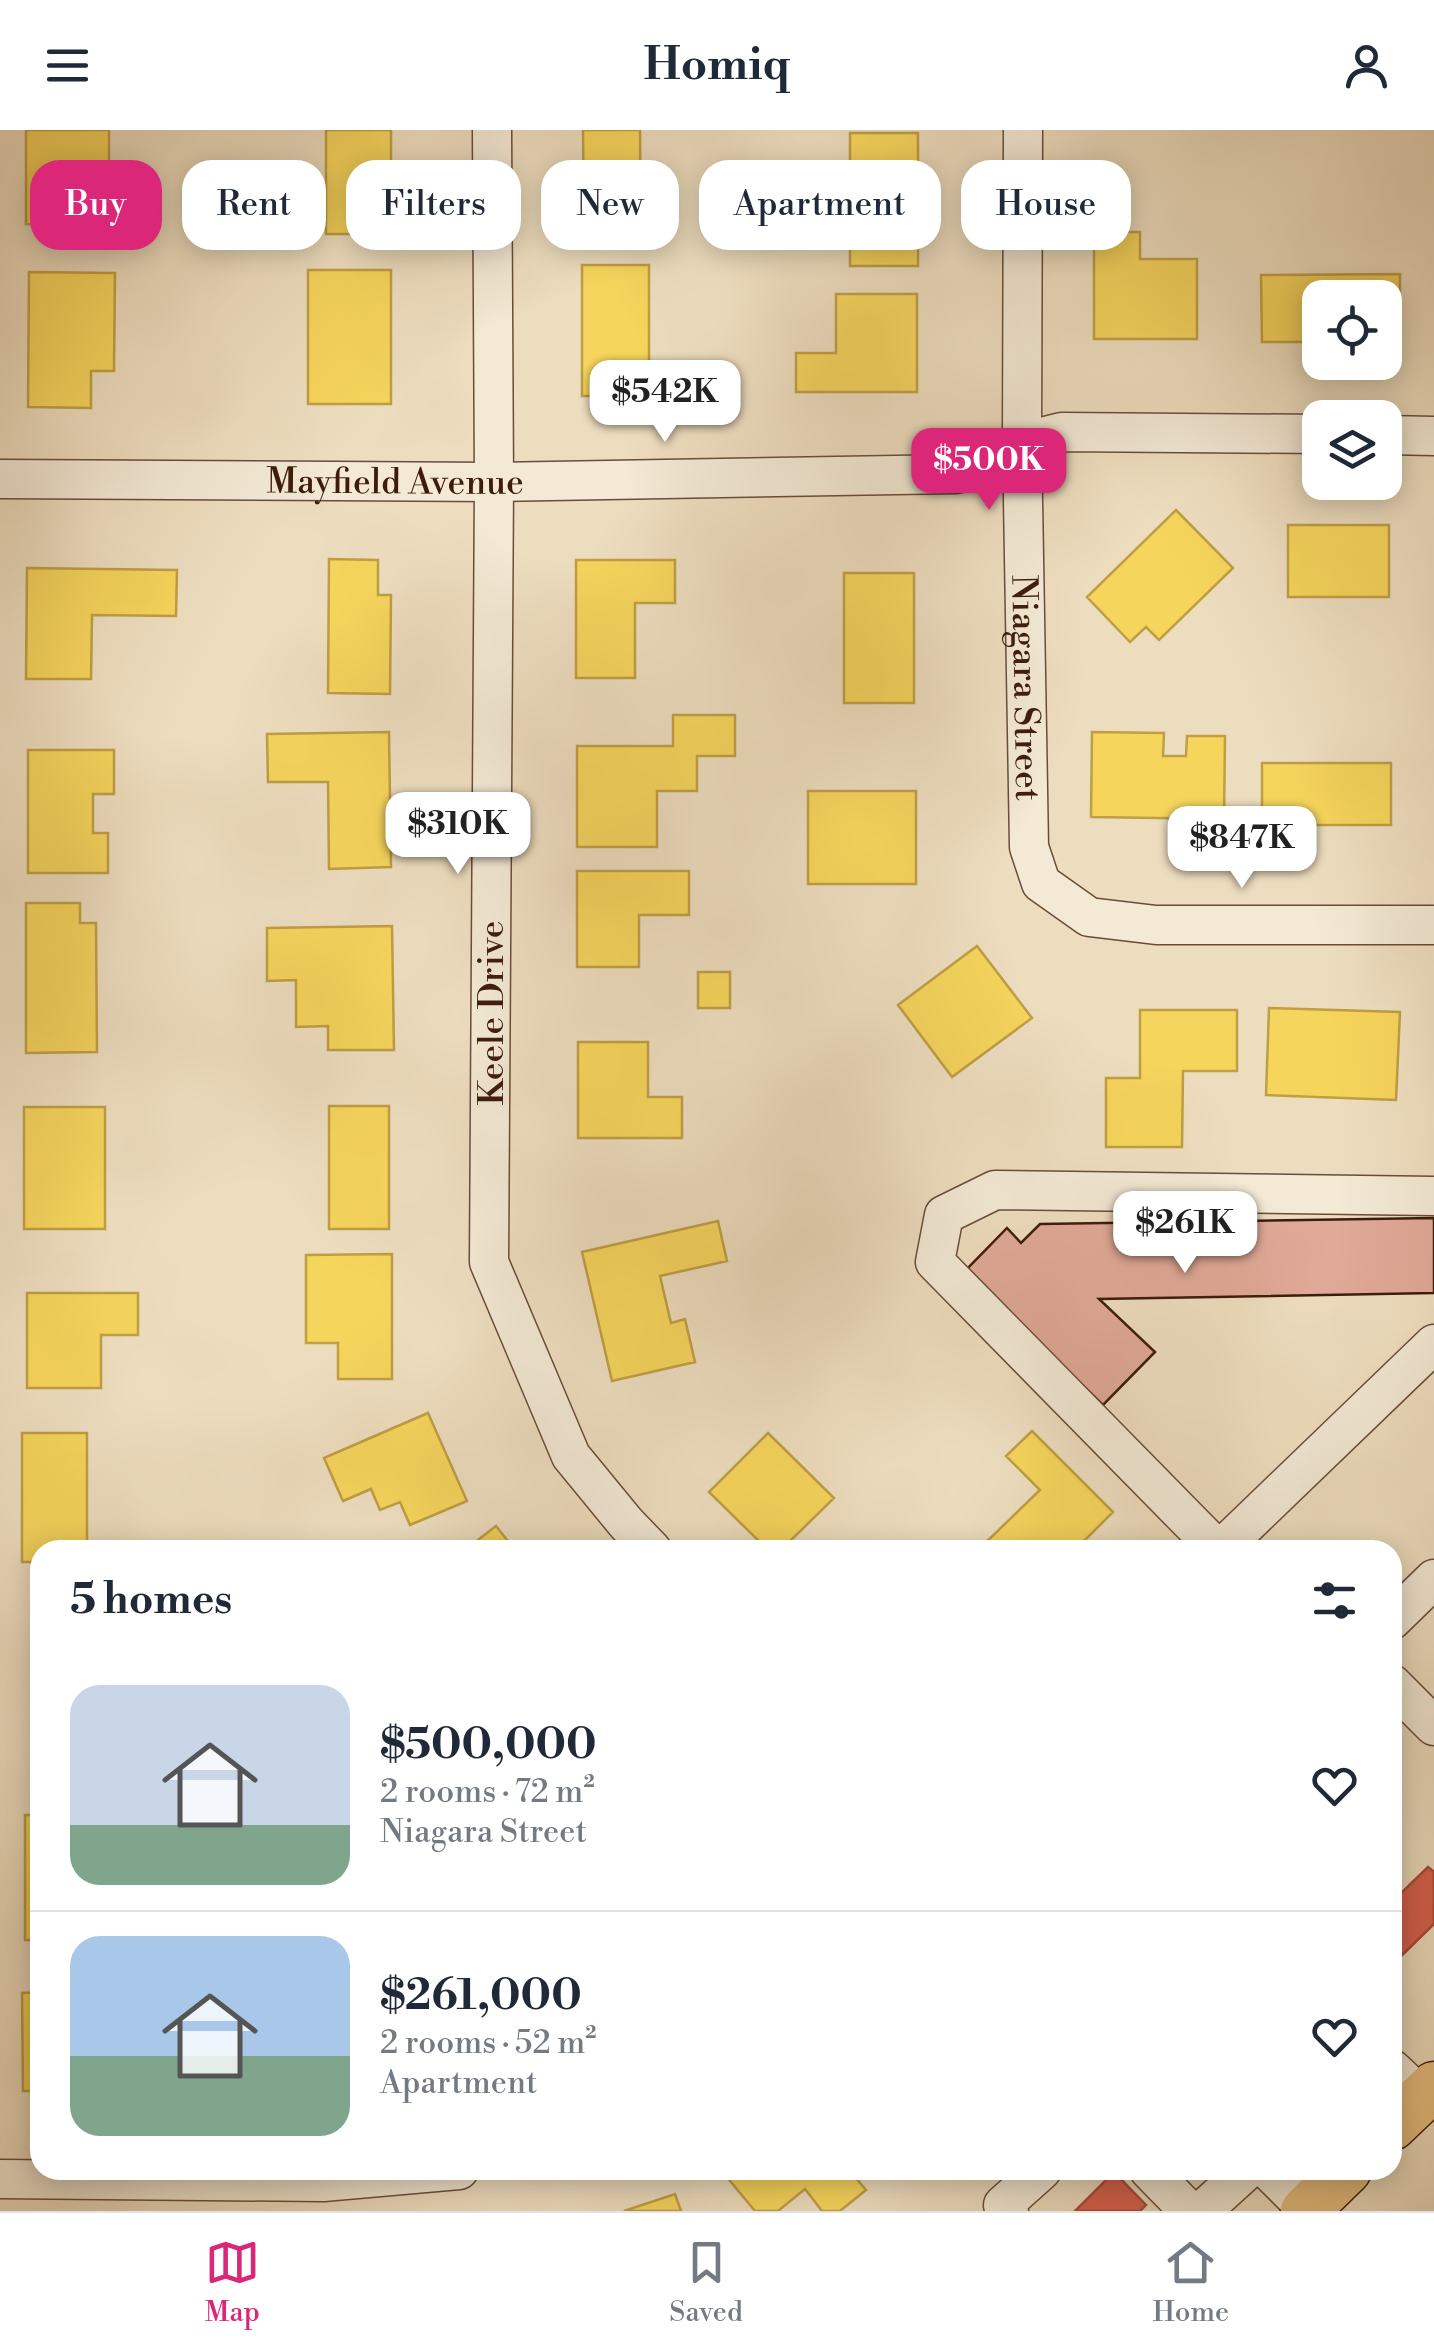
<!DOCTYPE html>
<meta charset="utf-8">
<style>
:root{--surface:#fff;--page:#f2f2f3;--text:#1f2937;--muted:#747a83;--line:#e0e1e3;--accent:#db2777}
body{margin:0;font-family:"Libre Bodoni",serif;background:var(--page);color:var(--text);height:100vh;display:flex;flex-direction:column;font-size:38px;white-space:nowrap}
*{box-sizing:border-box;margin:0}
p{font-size:32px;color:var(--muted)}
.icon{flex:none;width:55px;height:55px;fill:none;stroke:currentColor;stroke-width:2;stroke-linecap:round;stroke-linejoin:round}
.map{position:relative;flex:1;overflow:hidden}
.details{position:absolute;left:30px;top:1410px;width:1372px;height:640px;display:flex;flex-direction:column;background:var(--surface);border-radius:30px;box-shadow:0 5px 25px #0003}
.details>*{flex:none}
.hud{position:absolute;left:30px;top:30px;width:1375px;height:90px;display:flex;gap:20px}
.tools{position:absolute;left:1302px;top:150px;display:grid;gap:20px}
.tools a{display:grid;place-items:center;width:100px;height:100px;border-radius:20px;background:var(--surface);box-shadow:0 5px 25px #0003;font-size:50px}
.price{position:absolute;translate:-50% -85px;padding:0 22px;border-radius:20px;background:#fff;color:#222;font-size:32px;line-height:65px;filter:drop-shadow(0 2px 5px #0008)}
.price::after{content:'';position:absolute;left:50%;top:60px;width:30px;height:22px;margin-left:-15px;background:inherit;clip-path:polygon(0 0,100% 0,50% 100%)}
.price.active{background:var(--accent);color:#fff}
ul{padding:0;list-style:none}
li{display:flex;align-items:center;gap:30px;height:250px;padding:0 40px}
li+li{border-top:2px solid var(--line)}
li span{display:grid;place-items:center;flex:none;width:280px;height:200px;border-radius:30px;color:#555}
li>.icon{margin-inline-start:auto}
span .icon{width:120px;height:120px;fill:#fffc;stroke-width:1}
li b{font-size:42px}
h2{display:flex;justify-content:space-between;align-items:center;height:120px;padding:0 40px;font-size:42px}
.pill{padding:0 35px;border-radius:30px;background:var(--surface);box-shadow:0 5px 25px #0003;font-size:35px;line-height:90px}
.pill.active{background:var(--accent);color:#fff}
header{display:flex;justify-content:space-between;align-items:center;height:130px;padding:0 40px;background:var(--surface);font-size:45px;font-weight:800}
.dock{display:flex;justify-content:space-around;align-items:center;height:140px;border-top:2px solid var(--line);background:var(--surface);font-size:28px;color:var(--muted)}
.dock a{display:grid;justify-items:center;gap:5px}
.dock .active{color:var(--accent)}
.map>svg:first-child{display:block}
.homes{fill:#f6d55c;stroke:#bf9e44;stroke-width:2.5}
.shops{fill:#d6604d;stroke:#a84c3a;stroke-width:2.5}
.building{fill:#e0a998;stroke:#3e1c0c;stroke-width:2.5}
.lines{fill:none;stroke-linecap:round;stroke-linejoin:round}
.minor-casing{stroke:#6a4c39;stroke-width:41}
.major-casing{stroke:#3e1c0c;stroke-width:51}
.minor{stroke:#f3e9d5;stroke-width:38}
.major{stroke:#e6be80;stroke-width:48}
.labels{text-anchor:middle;stroke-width:10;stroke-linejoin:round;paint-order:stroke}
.street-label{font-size:35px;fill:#3e1c0c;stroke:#f3e9d5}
</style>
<header><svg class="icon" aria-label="menu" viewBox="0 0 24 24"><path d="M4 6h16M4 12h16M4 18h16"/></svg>Homiq<svg class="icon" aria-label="person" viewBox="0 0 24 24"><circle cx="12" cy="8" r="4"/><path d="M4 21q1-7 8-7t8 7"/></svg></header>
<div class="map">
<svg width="1434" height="2081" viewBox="0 0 1434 2081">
<rect width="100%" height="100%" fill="#edddbf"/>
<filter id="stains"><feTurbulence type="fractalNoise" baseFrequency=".002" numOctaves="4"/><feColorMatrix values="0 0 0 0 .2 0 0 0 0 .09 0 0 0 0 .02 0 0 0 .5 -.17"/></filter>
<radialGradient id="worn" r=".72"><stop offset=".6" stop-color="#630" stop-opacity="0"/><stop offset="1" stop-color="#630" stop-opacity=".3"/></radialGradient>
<!-- homes -->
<path class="homes" d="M26 0H109V37H82L81 95 26 94Z
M326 0H391V104H326Z
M583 0H640L641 103H584Z
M850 3H918V136H850Z
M1094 102H1140V129H1197V209H1094Z
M582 135H649V266H582Z
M308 140H391V274H308Z
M29 142 115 143 114 241H91V278L28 277Z
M1400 144V211H1385V168H1320V212H1262L1261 145Z
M836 164H917V262H796V223H836Z
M1176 380 1233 438 1159 510 1146 497 1130 512 1087 467Z
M1288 395H1389V467H1288Z
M329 429 378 430V465H391L390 564 328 563Z
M576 430H675V473H635V548H576Z
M27 438 177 440 176 486 92 485 91 549H26Z
M844 443H914V573H844Z
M673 585H735V626H697V661H657V717H577V616H673Z
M389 602 391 737 329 739 328 652H268L267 604Z
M1092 602 1164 603 1163 626H1186L1187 606H1225L1224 689 1091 687Z
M28 620H114V664H93V703H108V743H28Z
M1262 633H1391V695H1262Z
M808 661H916V754H808Z
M577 741H689V785H639V837H577Z
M26 773H80V793H96L97 922 26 923Z
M392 796 394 920H328V896L296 897V850L267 851V798Z
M977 816 1032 888 952 947 898 875Z
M698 842H730V878H698Z
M1269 878 1400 882 1396 970 1266 965Z
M1140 880H1237V941H1183L1182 1017H1106V948H1140Z
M578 912H648V967H682V1008H578Z
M329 976H389V1099H329Z
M24 977H105V1099H24Z
M718 1091 727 1131 660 1146 671 1193 685 1189 695 1232 612 1251 582 1122Z
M392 1124V1249H338V1213H306V1125Z
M27 1163H138V1205H101V1258H27Z
M428 1283 467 1371 410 1395 400 1372 380 1380 371 1359 343 1371 324 1328Z
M1032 1301 1113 1382 1075 1420H978L1040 1360 1006 1326Z
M22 1303H87V1420H40V1432H22Z
M768 1303 834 1368 781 1420H768L709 1362Z
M496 1396 515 1420H465Z
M34 1491H40V1603H34Z
M25 1685H40V1810H25Z
M40 1862V1961H23L22 1863Z
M721 2040H849L866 2060 840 2081H822L805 2059 778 2081H755Z
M675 2064 681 2081H624Z"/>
<!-- shops -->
<path class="shops" d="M1428 1737 1434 1742V1794L1392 1835V1772Z
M1114 2042 1146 2075 1140 2081H1075Z"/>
<!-- building -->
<path class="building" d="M1434 1088V1163L1099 1169 1155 1222 1103 1275 964 1142 1007 1098 1021 1113 1040 1094Z"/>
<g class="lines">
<defs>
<g id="minor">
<path d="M492 0 494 352 489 1132 571 1326 626 1393 652 1420"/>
<path id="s1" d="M1023 0 1022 312 1029 717 1041 753 1089 787 1156 795H1434"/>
<path d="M1385 305 1434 306"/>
<path id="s2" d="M0 349 494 352 956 344 976 340 1022 312 1062 302 1320 304"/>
<path d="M1218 1420 935 1132 944 1085 995 1060 1434 1066"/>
<path d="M1220 1420 1434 1214"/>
<path d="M1392 1490 1434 1449"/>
<path d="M1392 1554 1434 1596"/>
<path d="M1392 1939 1422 1967"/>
<path d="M1149 2040 1189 2081"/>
<path d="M1268 2040 1309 2081"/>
<path d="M0 2049 323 2052 459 2040"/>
<path d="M1009 2081 1003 2075 1042 2040"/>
<path d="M1202 2081 1247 2040"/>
</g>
<path id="major" d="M1392 1996 1434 1956
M1305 2081 1347 2040"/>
</defs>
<!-- minor casing -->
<use href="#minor" class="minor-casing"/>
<!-- major casing -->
<use href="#major" class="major-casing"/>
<!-- minor -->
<use href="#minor" class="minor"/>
<!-- major -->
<use href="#major" class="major"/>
</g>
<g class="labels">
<!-- street labels -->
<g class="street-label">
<text dy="12" stroke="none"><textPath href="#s2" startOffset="395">Mayfield Avenue</textPath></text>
<text dy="12" stroke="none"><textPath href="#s1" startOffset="558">Niagara Street</textPath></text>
<text transform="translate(491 883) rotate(-90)" y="12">Keele Drive</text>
</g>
</g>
<rect width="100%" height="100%" filter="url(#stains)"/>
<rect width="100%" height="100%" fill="url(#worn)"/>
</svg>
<div class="tools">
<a><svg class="icon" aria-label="locate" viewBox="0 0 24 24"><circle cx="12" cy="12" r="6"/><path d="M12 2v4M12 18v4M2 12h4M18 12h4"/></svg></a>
<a><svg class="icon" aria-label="layers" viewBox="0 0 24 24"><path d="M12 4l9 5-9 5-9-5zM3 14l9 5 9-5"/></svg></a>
</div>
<b class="price" style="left:665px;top:315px">$542K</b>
<b class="price active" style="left:989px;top:383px">$500K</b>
<b class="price" style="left:458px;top:747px">$310K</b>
<b class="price" style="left:1242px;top:761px">$847K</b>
<b class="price" style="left:1185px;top:1146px">$261K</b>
<div class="hud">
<a class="pill active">Buy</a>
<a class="pill">Rent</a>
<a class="pill">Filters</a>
<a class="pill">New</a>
<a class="pill">Apartment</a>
<a class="pill">House</a>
</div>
<section class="details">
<h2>5 homes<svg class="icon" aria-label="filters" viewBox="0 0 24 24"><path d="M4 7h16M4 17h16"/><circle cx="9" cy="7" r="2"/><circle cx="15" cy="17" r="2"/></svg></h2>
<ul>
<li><span style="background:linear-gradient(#c9d6e8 70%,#7fa58c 0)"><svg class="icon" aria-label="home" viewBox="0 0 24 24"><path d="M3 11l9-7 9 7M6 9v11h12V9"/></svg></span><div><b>$500,000</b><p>2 rooms · 72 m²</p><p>Niagara Street</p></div><svg class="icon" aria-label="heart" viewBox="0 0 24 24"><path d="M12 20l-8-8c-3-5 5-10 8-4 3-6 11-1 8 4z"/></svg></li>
<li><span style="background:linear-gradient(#a9c7e8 60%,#7fa58c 0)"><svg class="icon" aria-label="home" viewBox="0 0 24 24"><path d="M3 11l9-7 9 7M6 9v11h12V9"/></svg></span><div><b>$261,000</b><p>2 rooms · 52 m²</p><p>Apartment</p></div><svg class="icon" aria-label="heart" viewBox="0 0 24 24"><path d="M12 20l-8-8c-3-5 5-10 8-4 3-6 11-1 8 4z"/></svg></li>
</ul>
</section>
</div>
<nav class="dock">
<a class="active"><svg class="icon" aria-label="map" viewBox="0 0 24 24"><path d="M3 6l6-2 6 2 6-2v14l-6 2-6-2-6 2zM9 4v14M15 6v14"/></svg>Map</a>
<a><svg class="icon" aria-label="saved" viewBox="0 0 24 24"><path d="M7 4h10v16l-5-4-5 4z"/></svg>Saved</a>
<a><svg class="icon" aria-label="home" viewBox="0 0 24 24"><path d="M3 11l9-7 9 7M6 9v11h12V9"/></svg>Home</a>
</nav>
